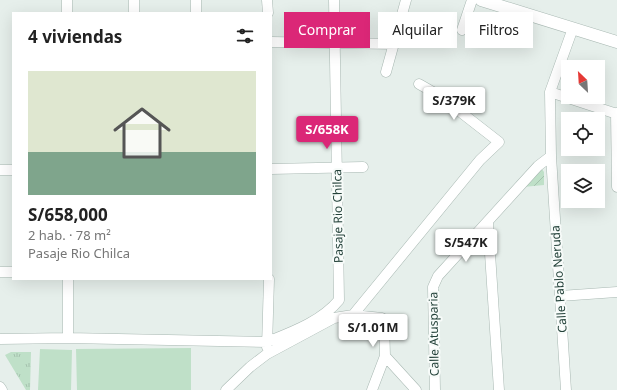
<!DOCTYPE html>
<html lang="es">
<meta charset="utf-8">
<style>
:root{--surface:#fff;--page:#f2f2f2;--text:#222;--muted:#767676;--line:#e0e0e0;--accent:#db2777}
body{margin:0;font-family:"Noto Sans",sans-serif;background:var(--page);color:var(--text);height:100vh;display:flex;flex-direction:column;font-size:15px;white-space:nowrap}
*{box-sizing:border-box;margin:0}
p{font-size:13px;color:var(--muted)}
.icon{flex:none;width:22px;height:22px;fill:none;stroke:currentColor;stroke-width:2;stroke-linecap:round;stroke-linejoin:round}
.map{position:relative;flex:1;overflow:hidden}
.sheet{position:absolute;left:12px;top:12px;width:260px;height:268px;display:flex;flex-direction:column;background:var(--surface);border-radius:0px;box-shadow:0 4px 16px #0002}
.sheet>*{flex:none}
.guide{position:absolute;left:284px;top:12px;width:273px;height:36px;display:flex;gap:8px}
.needle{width:26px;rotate:335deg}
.controls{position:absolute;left:561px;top:60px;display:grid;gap:8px}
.controls a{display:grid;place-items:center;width:44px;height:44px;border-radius:0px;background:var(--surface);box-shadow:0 4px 16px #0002;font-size:20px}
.price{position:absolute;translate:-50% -34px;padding:0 9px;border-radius:4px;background:#fff;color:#222;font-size:13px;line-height:26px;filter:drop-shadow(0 1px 2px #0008)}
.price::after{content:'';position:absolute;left:50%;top:24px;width:12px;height:9px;margin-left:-6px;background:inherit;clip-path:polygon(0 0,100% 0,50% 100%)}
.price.selected{background:var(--accent);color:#fff}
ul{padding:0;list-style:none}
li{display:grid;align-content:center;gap:8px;height:212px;padding:0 16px}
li+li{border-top:1px solid var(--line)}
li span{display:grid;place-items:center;height:124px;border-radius:0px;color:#555}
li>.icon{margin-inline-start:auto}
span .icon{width:72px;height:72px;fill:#fffc;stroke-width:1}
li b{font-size:17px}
h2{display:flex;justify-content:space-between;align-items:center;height:48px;padding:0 16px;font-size:17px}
.chip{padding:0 14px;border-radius:0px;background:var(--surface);box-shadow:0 4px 16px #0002;font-size:14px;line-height:36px}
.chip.selected{background:var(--accent);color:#fff}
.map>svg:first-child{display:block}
.grass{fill:url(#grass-tufts)}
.park{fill:#bfe0c8}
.garden{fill:url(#garden-furrows)}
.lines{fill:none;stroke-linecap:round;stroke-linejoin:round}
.minor-casing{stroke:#a8b8b2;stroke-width:11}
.tertiary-casing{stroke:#a8b8b2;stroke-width:13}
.minor{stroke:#fff;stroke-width:10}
.tertiary{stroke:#fff;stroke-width:12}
.labels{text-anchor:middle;stroke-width:4;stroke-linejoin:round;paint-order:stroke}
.street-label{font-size:12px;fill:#24423a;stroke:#f7fbf9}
</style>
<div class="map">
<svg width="617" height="390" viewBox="0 0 617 390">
<defs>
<pattern id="grass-tufts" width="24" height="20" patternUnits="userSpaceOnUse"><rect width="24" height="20" fill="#bfe0c8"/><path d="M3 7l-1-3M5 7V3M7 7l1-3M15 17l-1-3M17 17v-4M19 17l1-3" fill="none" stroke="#a4c1ad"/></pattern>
<pattern id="garden-furrows" width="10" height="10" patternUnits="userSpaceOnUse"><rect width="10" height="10" fill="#bfe0c8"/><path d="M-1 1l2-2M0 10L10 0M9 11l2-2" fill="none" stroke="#a4c1ad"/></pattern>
</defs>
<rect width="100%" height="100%" fill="#e6efeb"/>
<!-- grass -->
<path class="grass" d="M11 352H31L30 390H26L5 355Z"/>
<!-- park -->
<path class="park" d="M191 348V390H77L76 349Z
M40 349 72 350 71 390H38Z"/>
<!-- garden -->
<path class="garden" d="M542 169 544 172V185L523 187Z"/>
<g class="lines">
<defs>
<path id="minor" d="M67 0V13
M134 0V13
M196 0V13
M267 0 268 13
M462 30 472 0
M271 42 395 44
M386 72 406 0
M550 92 617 114
M616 113 617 187
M271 169 363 167
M0 170H13
M488 223 499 390
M0 272H13
M68 279V338
M560 296 617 292
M353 315 480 160 499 142 440 96 419 84
M0 339 68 338 267 342C292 332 322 321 339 300L334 0
M267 347 269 279
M385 356 416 390
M0 387 2 390
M226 390 250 367 267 354 334 318 353 315 382 318 384 321 385 356 372 390
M435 390 433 287 438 276 538 166 551 156
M566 390 551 156 550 92 573 28"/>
<path id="tertiary" d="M481 0 617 42"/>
</defs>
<!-- minor casing -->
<use href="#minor" class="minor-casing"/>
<!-- tertiary casing -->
<use href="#tertiary" class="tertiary-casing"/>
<!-- minor -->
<use href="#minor" class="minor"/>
<!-- tertiary -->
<use href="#tertiary" class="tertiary"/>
</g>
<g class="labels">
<!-- street labels -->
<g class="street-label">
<text transform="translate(338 216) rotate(-91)" y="4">Pasaje Rio Chilca</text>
<text transform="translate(559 279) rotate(-94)" y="4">Calle Pablo Neruda</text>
<text transform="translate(434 334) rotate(-91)" y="4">Calle Atusparia</text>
</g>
</g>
</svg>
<div class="controls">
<a><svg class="needle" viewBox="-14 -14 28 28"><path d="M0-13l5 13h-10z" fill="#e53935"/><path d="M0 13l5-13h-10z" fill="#767676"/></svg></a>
<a><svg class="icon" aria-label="locate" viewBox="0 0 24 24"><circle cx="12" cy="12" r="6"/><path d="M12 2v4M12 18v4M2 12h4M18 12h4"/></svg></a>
<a><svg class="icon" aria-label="layers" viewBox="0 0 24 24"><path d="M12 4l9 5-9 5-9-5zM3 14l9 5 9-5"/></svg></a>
</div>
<b class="price" style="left:454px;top:121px">S/379K</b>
<b class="price selected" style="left:327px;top:150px">S/658K</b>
<b class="price" style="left:466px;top:263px">S/547K</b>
<b class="price" style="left:373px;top:348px">S/1.01M</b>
<div class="guide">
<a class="chip selected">Comprar</a>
<a class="chip">Alquilar</a>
<a class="chip">Filtros</a>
</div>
<section class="sheet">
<h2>4 viviendas<svg class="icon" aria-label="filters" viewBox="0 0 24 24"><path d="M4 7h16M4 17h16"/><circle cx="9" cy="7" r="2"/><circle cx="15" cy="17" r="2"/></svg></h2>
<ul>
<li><span style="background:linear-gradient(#dfe7d0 65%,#7fa58c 0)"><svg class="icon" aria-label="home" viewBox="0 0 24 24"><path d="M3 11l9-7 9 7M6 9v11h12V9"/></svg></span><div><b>S/658,000</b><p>2 hab. · 78 m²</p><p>Pasaje Rio Chilca</p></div></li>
</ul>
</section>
</div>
